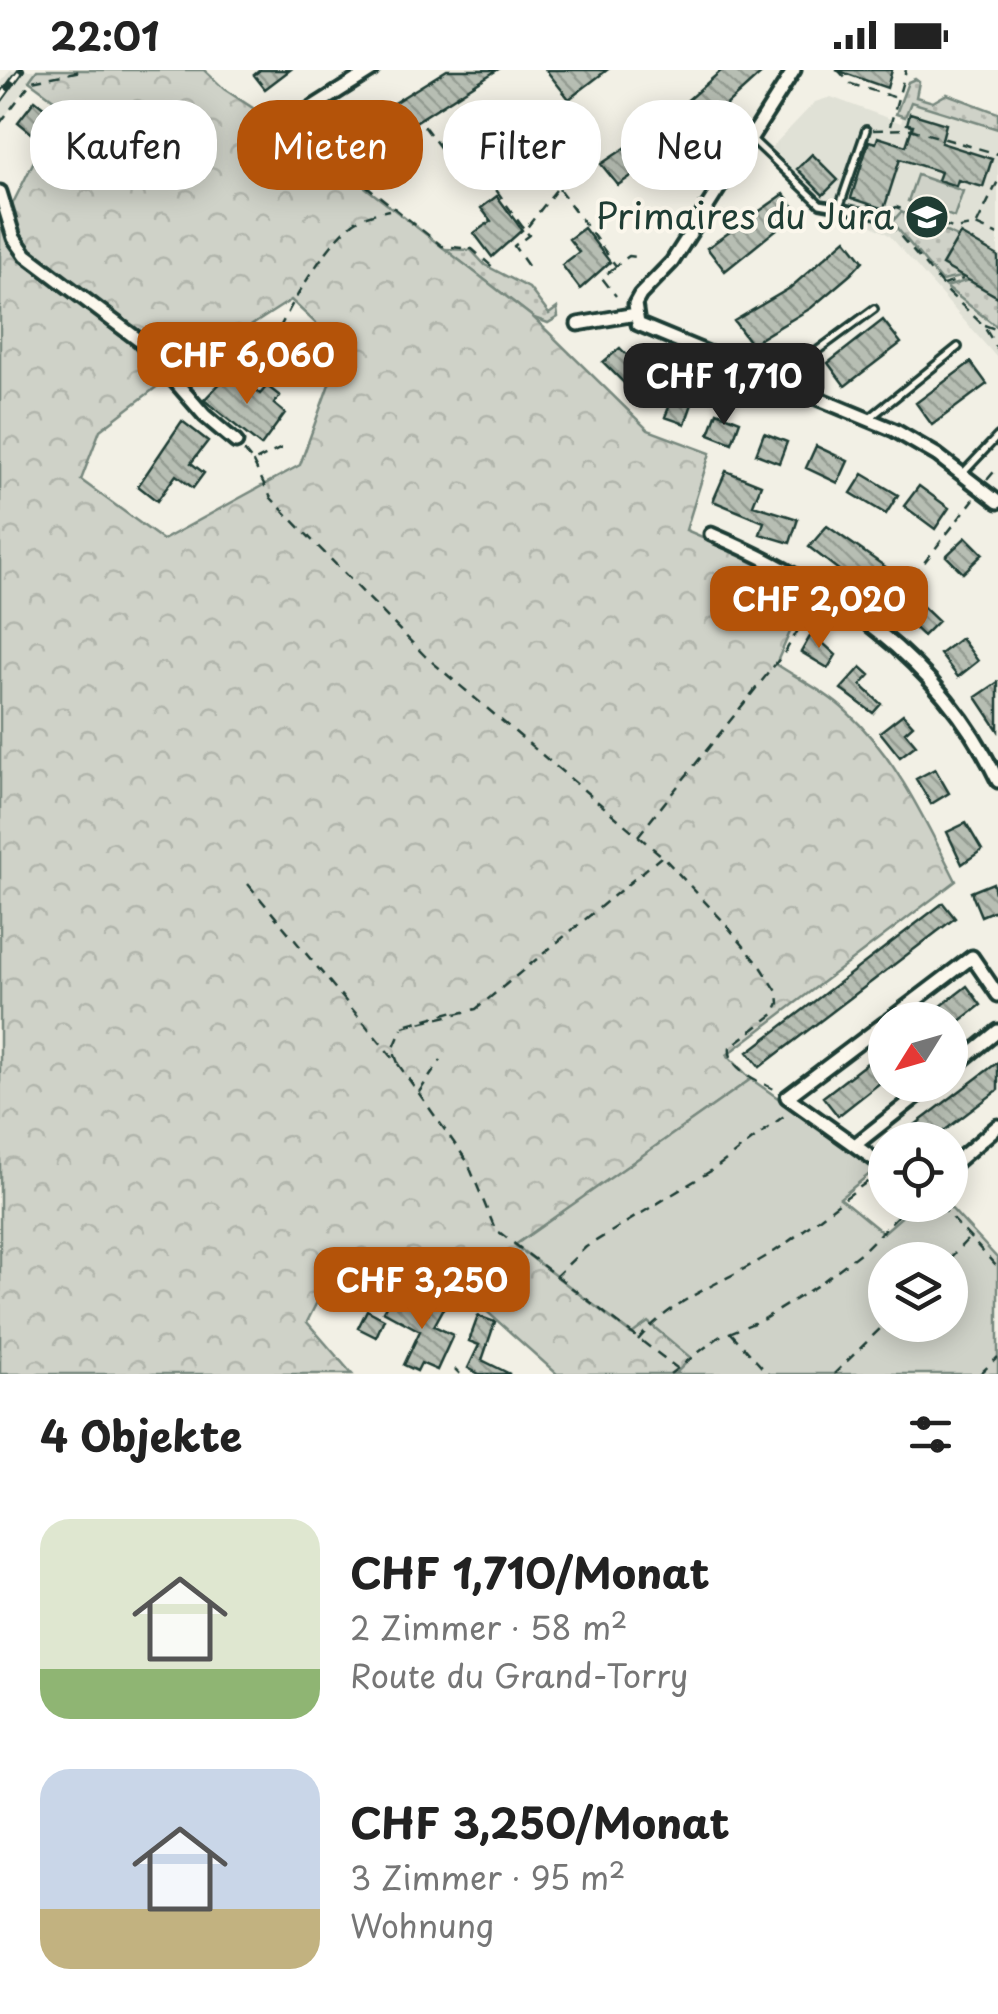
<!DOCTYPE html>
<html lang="de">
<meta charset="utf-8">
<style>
:root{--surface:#fff;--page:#f6f6f6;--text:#222;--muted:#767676;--accent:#b45309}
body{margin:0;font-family:"Playpen Sans",sans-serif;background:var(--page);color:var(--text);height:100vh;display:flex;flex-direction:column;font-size:38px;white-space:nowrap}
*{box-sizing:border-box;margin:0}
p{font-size:32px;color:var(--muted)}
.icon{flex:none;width:55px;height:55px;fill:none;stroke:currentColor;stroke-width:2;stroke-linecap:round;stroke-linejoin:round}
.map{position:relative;height:1304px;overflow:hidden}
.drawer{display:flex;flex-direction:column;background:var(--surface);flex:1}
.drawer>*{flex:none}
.hud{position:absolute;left:30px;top:30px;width:940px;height:90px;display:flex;gap:20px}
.needle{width:65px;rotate:233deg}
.buttons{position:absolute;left:868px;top:932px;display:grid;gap:20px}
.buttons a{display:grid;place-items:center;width:100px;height:100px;border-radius:50%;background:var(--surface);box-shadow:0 5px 25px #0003;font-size:50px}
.price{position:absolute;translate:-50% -85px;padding:0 22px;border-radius:20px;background:var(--accent);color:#fff;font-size:32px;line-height:65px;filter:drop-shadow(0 2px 5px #0008)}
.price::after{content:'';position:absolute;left:50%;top:60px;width:30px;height:22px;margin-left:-15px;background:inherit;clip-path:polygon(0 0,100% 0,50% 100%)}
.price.current{background:#222;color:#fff}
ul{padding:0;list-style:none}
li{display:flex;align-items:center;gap:30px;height:250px;padding:0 40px}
li span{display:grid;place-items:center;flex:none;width:280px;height:200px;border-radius:30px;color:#555}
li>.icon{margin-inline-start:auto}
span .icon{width:120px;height:120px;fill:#fffc;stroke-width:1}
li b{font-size:42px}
h2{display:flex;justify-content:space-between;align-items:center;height:120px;padding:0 40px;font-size:42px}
.pill{padding:0 35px;border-radius:40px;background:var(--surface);box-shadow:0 5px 25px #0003;font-size:35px;line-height:90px}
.pill.current{background:var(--accent);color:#fff}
.status{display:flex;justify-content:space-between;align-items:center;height:70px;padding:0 50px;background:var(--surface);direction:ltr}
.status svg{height:28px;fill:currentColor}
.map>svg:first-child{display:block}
.built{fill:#e0e1d6}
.grass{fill:url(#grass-dots);stroke:#77887e;stroke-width:2.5}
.park{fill:url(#park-crowns);stroke:#77887e;stroke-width:2.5;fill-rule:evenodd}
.garden{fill:#cfd2c8;stroke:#77887e;stroke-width:2.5;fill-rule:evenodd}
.building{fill:url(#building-back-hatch);stroke:#1f3d34;stroke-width:2.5}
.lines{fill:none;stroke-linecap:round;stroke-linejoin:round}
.service-casing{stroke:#1f3d34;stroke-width:12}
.minor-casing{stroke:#1f3d34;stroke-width:19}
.path{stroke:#1f3d34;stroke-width:2.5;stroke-dasharray:10 8;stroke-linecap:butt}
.service{stroke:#fbf7ec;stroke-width:5}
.minor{stroke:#fbf7ec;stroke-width:11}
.rail-casing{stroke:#1f3d34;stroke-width:8}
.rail{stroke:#fbf7ec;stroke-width:4;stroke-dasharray:11;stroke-linecap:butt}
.labels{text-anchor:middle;stroke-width:8;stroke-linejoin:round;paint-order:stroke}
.poi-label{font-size:35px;fill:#1f3d34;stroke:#fbf7ec;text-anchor:end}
</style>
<div class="status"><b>22:01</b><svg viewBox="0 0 49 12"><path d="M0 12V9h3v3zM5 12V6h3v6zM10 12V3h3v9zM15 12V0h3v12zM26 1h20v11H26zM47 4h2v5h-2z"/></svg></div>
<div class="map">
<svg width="998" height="1304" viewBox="0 0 998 1304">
<defs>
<pattern id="grass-dots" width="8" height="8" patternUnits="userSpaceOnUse" patternTransform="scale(2.5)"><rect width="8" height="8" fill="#cfd2c8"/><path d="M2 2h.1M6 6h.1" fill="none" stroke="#b1b5ac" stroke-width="1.8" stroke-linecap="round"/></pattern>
<pattern id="park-crowns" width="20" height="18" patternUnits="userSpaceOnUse" patternTransform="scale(2.5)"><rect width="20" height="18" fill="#cfd2c8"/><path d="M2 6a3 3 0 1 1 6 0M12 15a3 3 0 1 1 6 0" fill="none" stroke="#b1b5ac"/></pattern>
<pattern id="building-back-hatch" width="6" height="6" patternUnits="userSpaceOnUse" patternTransform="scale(2.5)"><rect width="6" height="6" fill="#b7beb3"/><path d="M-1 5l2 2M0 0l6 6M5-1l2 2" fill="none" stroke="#949c92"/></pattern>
</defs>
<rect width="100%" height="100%" fill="#f2f0e5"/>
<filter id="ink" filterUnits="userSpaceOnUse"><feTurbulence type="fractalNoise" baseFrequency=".01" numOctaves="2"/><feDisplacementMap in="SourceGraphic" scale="20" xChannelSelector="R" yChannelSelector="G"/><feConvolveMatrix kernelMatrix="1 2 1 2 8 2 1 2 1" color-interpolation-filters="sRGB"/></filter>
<g filter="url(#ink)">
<!-- built -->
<path class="built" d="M10 0H37L0 54V14Z
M831 27 901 53 907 30 991 53 998 38V289L889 165 824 129 771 78 815 32Z"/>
<!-- grass -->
<path class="grass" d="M915 9 919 12 916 27 933 32 947 24 998 43V59L911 32 905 47 896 44 908 12Z
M901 142 962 169 998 206 997 257 946 217 969 210 965 206 941 211 892 152Z
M444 179 471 180 485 195 529 218 549 244 557 238 558 247 548 253 534 248Z"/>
<!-- park -->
<path class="park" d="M37 0H204L224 19 317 80 534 248 648 360 710 383 686 460 811 514 776 594C799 609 827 623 847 642 896 687 926 752 956 811L727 985 751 1009 516 1175 631 1264 648 1252 692 1288 675 1304H557L464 1221 336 1194 307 1252 352 1304H0V159L39 81 70 41 29 11ZM291 230 342 278 300 395 163 470 81 410 100 360 163 312Z"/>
<!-- garden -->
<path class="garden" d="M917 105 963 121 954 147 908 131Z
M751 1009 877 1098 840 1128 883 1163 915 1135H948L998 1189V1304H675L691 1288 648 1252 632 1264 515 1175ZM885 1190H950V1255H885Z"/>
<!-- building -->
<path class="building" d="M260 0H290L265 19 254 5Z
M447 0H497L362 86 345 63Z
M546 0H607L569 29Z
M722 0H765L699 60 618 115 601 94 658 56Z
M836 0H892L887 18Z
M35 30 51 43 35 66 18 52Z
M542 36 567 70 537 97 519 74 536 61 526 48Z
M910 43 946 54 941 73 992 89 983 117 958 110 956 116 938 110 941 102 900 89 884 139 851 128 869 71 876 73 878 67 906 76 913 55 907 54Z
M812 84 838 110 823 125 797 99Z
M784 124 798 142 725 201 707 178Z
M497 126 522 160 492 187 474 163 491 151 481 138Z
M584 158 610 192 580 219 562 195 579 182 569 169Z
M960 164 998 186V227L942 195Z
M846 169 863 191 851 204 811 238 751 274 734 251 790 218Z
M883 250 901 273 845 316 828 293Z
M291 278 308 291 293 310 276 297Z
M620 278 659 318 644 333 603 292Z
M971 292 987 314 932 355 916 333Z
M232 301 260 324 267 316 280 326 274 334 285 343 261 376 204 330Z
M673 327 692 334 685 354 665 347Z
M717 342 740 351 732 373 709 364Z
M182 351 208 371 191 393 204 403 193 418 176 405 157 431 138 416Z
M764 363 787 372 779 393 756 384Z
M816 376 848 391 838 413 806 398Z
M726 401 761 415 753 435 798 449 790 473 760 464 764 452 713 431Z
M863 404 898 425 886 444 851 423Z
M919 416 949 438 935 459 904 436Z
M827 456 900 507 880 532 809 477Z
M966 467 983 484 963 503 946 486Z
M918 532 938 551 923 566 904 548Z
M812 563 836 585 828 598 801 582Z
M961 568 978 591 958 607 940 584Z
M861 597 870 605 861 615 881 634 873 643 841 619Z
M998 612V660L976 627Z
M903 644 913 655 905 662 916 675 900 687 880 662Z
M935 699 949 723 931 734 916 709Z
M966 753 982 780 962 794 947 762Z
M993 813 998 839 981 846 971 822Z
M943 833 955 848 760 997 748 982Z
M967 916 981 935 950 959V950H923Z
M885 979V1009L838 1046 823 1027Z
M998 992V1020L932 1070H895Z
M393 1224 428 1244 435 1231 445 1236 434 1256 453 1265 437 1300 421 1293 417 1301 404 1295 420 1261 383 1241Z
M367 1240 384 1249 376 1267 358 1258Z
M478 1246 495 1252 482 1290 510 1304H479L468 1298 479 1275 469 1271Z"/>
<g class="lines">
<defs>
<path id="service" d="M752 69 820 134 884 146
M839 138 866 60
M785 314 791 300 874 239
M871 347 958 277
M963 403 998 366"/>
<path id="minor" d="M794 0 672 192 640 225 635 234 638 254 894 360 937 385 998 432
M294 49 372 0
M0 122 14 168 26 185 140 271 205 346 236 372
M578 254 636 244
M711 464C830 515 941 590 998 711
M889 950 972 887 998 925
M885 953 787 1027 885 1097
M950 1000 998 961
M855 1075 931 1015
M950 1097 998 1056"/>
</defs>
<!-- service casing -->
<use href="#service" class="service-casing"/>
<!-- minor casing -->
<use href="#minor" class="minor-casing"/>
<!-- path -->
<path class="path" d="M838 0 851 14 897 28
M0 53 32 11 86 0
M424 56 442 80 457 73C473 83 509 140 525 160
M890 56 906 0
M295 59 442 176 472 179 496 200
M873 60 910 59 998 84
M443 81 447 87 458 86 463 101 479 102
M559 119 616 196 629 186 636 187
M892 140 896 137 955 159 976 155 998 165
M889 153 949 223 983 255 998 280
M977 154 998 111
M528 196 514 176 529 165 525 160 576 94
M615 197 602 208 616 226
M943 215 963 209
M984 255 998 260
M265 292C279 252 320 181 353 153 364 145 377 143 389 140
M244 381 253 392 288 375
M253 392 271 428 425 586 662 786 723 851 762 898 778 923 779 933 774 944 730 977C727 1000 760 1011 777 1021
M987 410 998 397
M880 549 974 429
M638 766 785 582 816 530
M248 814 398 994 467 1091 495 1159 677 1298
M408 954 458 940
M403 957 476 939 661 787
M398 993 393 980 402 959
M419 1022 441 990
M940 1135 998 1198
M948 1190 967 1170
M555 1207 586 1177 714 1099 788 1043
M731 1263 768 1304
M638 1270C676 1225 727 1212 775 1181 809 1158 840 1130 876 1106
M455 1299 460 1304
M670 1304 719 1267 764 1249 818 1215 864 1180 908 1135
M834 1304 885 1254
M980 1304 998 1287"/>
<!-- service -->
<use href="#service" class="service"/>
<!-- minor -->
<use href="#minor" class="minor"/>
<defs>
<path id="rail" d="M0 29 21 0"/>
</defs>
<!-- rail casing -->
<use href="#rail" class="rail-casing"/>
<!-- rail -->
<use href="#rail" class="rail"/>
</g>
</g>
<!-- icons -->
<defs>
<symbol id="school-disc" viewBox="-11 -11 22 22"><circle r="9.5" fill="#1f3d34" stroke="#fbf7ec"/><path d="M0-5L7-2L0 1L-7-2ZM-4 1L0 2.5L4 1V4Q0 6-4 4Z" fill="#fff"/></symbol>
</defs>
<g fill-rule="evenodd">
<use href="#school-disc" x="902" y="122" width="50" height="50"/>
</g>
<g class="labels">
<!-- poi labels -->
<g class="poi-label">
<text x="894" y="159">Primaires du Jura</text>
</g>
</g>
</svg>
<div class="buttons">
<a><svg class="needle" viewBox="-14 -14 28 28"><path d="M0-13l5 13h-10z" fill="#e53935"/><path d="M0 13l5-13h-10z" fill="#767676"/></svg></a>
<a><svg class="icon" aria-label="locate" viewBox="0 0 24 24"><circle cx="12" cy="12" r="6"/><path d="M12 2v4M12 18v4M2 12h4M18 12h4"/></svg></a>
<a><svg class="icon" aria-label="layers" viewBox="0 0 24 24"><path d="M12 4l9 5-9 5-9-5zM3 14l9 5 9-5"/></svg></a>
</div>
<b class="price" style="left:247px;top:337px">CHF 6,060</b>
<b class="price current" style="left:724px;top:358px">CHF 1,710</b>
<b class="price" style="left:819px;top:581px">CHF 2,020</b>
<b class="price" style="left:422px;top:1262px">CHF 3,250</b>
<div class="hud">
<a class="pill">Kaufen</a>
<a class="pill current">Mieten</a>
<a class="pill">Filter</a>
<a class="pill">Neu</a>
</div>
</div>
<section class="drawer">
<h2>4 Objekte<svg class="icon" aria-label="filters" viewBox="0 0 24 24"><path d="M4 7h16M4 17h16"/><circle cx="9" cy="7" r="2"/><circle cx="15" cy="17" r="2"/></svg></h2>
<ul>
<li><span style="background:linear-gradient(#dfe7d0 75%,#8fb573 0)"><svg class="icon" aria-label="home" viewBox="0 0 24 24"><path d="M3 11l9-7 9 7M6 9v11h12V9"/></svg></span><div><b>CHF 1,710/Monat</b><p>2 Zimmer · 58 m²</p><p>Route du Grand-Torry</p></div></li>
<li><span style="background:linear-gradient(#c9d6e8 70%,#c2b280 0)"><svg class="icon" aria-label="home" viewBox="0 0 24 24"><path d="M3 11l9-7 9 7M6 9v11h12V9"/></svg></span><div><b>CHF 3,250/Monat</b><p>3 Zimmer · 95 m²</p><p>Wohnung</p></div></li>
</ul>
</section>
